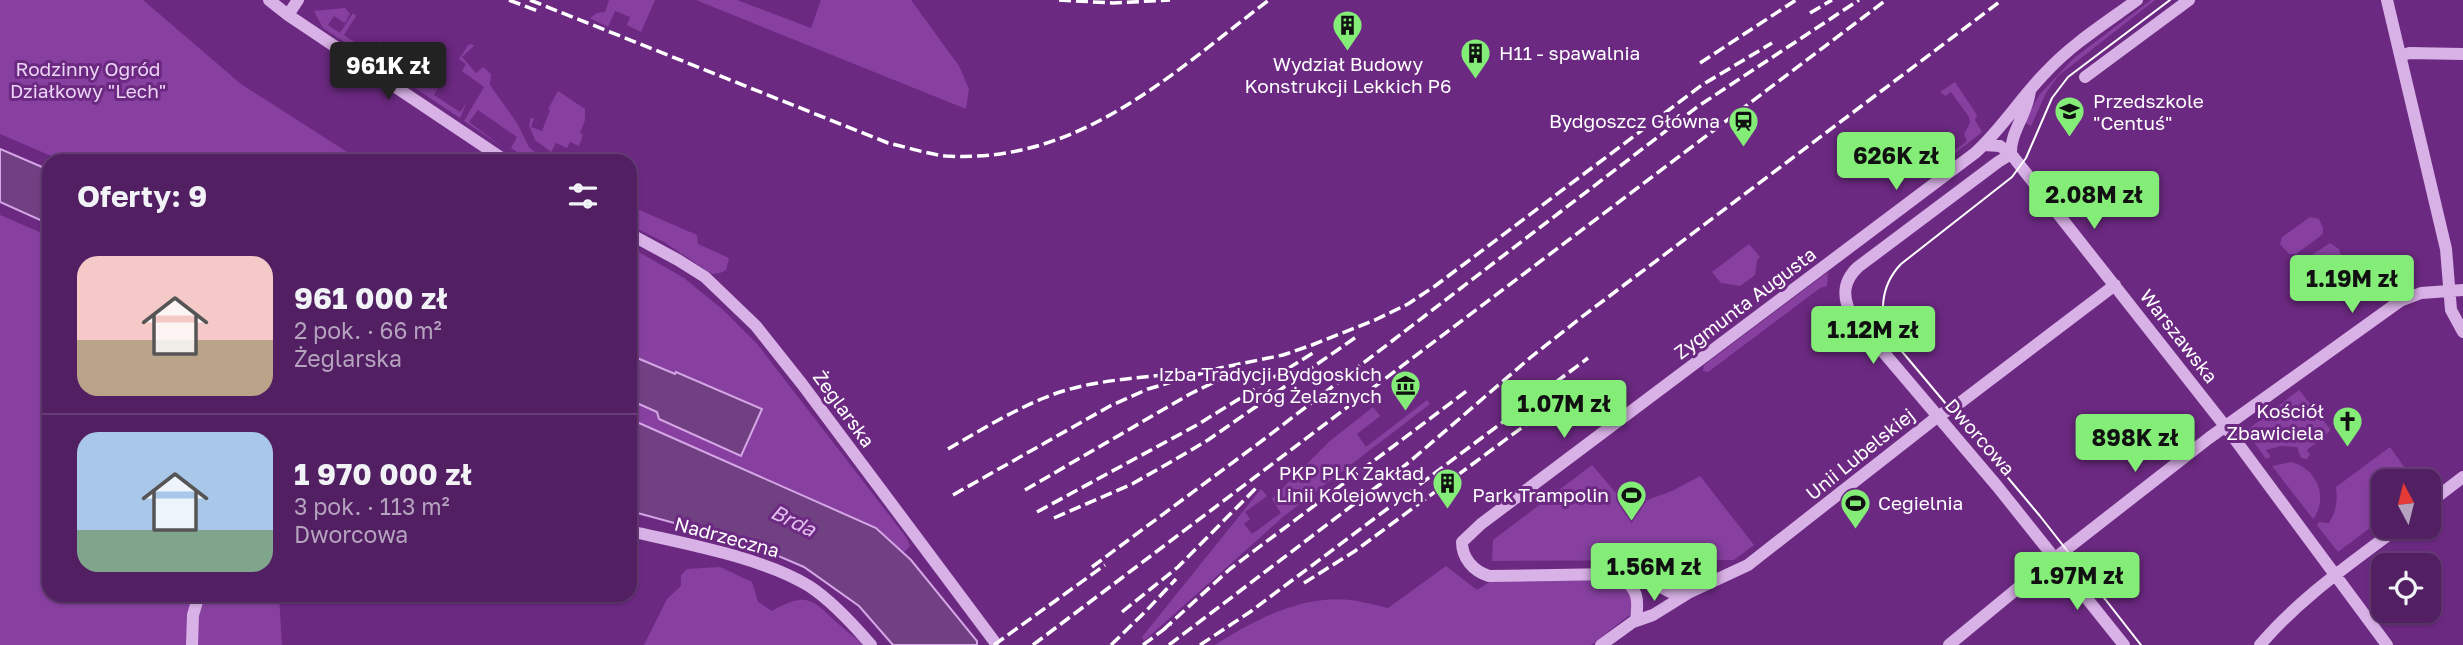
<!DOCTYPE html>
<html lang="pl">
<meta charset="utf-8">
<style>
:root{--surface:#511f62;--page:#5b2c6b;--text:#f1f3f6;--muted:#b4a2be;--line:#673d77;--accent:#84ed78}
body{margin:0;font-family:"Golos Text",sans-serif;background:var(--page);color:var(--text);height:100vh;display:flex;flex-direction:column;font-size:26px;white-space:nowrap}
*{box-sizing:border-box;margin:0}
p{font-size:23px;color:var(--muted)}
.icon{flex:none;width:38px;height:38px;fill:none;stroke:currentColor;stroke-width:2;stroke-linecap:round;stroke-linejoin:round}
.map{position:relative;flex:1;overflow:hidden}
.drawer{position:absolute;left:42px;top:154px;width:595px;height:448px;display:flex;flex-direction:column;background:var(--surface);border-radius:21px;box-shadow:0 2px 5px #0004,0 0 0 2px var(--line)}
.drawer>*{flex:none}
.needle{width:46px;rotate:353deg}
.tools{position:absolute;left:2371px;top:469px;display:grid;gap:14px}
.tools a{display:grid;place-items:center;width:70px;height:70px;border-radius:14px;background:var(--surface);box-shadow:0 2px 5px #0004,0 0 0 2px var(--line);font-size:35px}
.price{position:absolute;translate:-50% -60px;padding:0 16px;border-radius:7px;background:var(--accent);color:#111;font-size:23px;line-height:46px;filter:drop-shadow(0 2px 4px #0008)}
.price::after{content:'';position:absolute;left:50%;top:42px;width:21px;height:16px;margin-left:-10px;background:inherit;clip-path:polygon(0 0,100% 0,50% 100%)}
.price.active{background:#222;color:#fff}
ul{padding:0;list-style:none}
li{display:flex;align-items:center;gap:21px;height:175px;padding:0 35px}
li+li{border-top:2px solid var(--line)}
li span{display:grid;place-items:center;flex:none;width:196px;height:140px;border-radius:21px;color:#555}
li>.icon{margin-inline-start:auto}
span .icon{width:84px;height:84px;fill:#fffc;stroke-width:1}
li b{font-size:30px}
h2{display:flex;justify-content:space-between;align-items:center;height:84px;padding:0 35px;font-size:30px}
.map>svg:first-child{display:block}
.green{fill:#8740a0}
.water{fill:#714082;stroke:#d5a6e6;stroke-width:2}
.lines{fill:none;stroke-linecap:round;stroke-linejoin:round}
.minor{stroke:#d8b1e6;stroke-width:12}
.tram{stroke:#fff;stroke-width:2}
.rail{stroke:#fff;stroke-width:3.5;stroke-dasharray:12 5;stroke-linecap:butt}
.labels{text-anchor:middle;stroke-width:6;stroke-linejoin:round;paint-order:stroke}
.poi-label{font-size:19px;fill:#fff;stroke:#6c2982;text-anchor:end}
.park-label{font-size:19px;fill:#ecd4f5;stroke:#6c2982}
.street-label{font-size:19px;fill:#fff;stroke:#6c2982}
.water-label{font-size:21px;font-style:italic;fill:#e1bdee;stroke:#6c2982}
</style>
<div class="map">
<svg width="2463" height="645" viewBox="0 0 2463 645">
<rect width="100%" height="100%" fill="#6c2982"/>
<!-- green -->
<path class="green" d="M0 0H143L241 84 361 161H63L0 134Z
M609 0H655L641 32 627 25 630 17 615 11 608 27 590 18 597 13 605 12Z
M696 0H737L811 28 821 0H911L959 66 969 89 966 109Z
M2151 0H2155L2058 76 2046 93 2031 126 2024 122 2040 94 2074 58Z
M345 8 350 14 345 23 334 16 328 25 340 33 353 13 356 16 344 35 371 53 379 41 381 42 376 50 389 59 395 51 397 53 389 65 415 82 418 78 428 86 430 83 435 89 437 87 438 88 434 95 460 112 466 104 460 118 368 57 370 53 367 57 323 28 314 11Z
M471 44 474 46 462 57 476 73 483 67 491 74 490 85 517 123 529 147 545 161H531L511 148 517 137 478 110 469 122 504 148 464 121 484 87 462 71 466 64 459 59 468 45Z
M1955 82 1977 115 1975 120 1982 132 1940 165 1937 159 1938 153 1946 148 1952 153 1967 141 1964 134 1970 123 1969 117 1951 92 1945 96 1940 92Z
M558 91 585 109V120L580 133 583 135 579 146 570 142 567 148 556 143 551 152 535 140 529 125 531 118H534L531 127 542 131 550 110 548 109Z
M630 206 697 235 698 244 729 258 726 270 720 273 712 274 664 242 630 225Z
M0 215 49 236V595H144L158 604 172 595H199L191 645H0Z
M2310 217 2319 219 2323 228V234L2296 254H2289L2280 244 2282 237Z
M2330 243 2339 249 2342 259 2312 281H2309L2301 272 2300 263Z
M1749 244 1760 257 1757 260 1755 275 1740 286 1721 283 1712 272Z
M630 247 684 278 722 309 758 345 906 537 910 546 903 553 876 528 630 419Z
M1828 272 1827 286 1820 288 1708 372 1703 371 1704 365Z
M2299 390 2330 429 2329 432 2307 450 2310 455 2307 459 2301 458 2297 447 2281 446 2266 450 2271 457 2266 459 2246 431Z
M1427 400 1430 404 1284 516 1144 641 1142 637 1261 489 1267 496 1245 512 1250 519 1244 524 1252 534 1281 513 1272 499 1330 441 1373 407 1380 416 1357 434 1366 447Z
M2390 447 2414 481H2384L2383 518 2338 552 2317 525 2319 522 2329 523C2336 512 2338 500 2336 487Z
M2291 462C2317 468 2329 498 2313 519L2272 466Z
M1592 465 1628 507 1672 491 1700 476 1754 545 1734 560 1492 561 1493 540Z
M1446 566 1477 590 1493 580H1615C1629 588 1634 598 1631 614L1591 645H1215C1254 620 1303 594 1351 600 1364 602 1376 605 1388 608Z
M720 567 752 582 758 602 772 611C810 589 813 602 842 627 849 634 857 638 863 645H644L667 599 681 586V575L687 569Z
M1650 569 1709 568 1711 569C1689 588 1679 571 1663 579L1650 571Z
M208 595H279L282 645H197L198 613Z"/>
<!-- water -->
<path class="water" d="M0 149 49 170V224L0 202Z
M630 355 675 374 676 372 762 409 741 456 659 419 657 412 630 400Z
M630 419 876 528 911 560 977 641V645H893L859 606 804 567 748 543 630 511Z"/>
<g class="lines">
<!-- minor -->
<path class="minor" d="M269 0 288 15 506 161
M2387 0 2446 249 2451 310 2463 332
M288 15 298 0
M2401 56 2409 53 2463 54
M2085 77 2189 0
M1984 145 2000 146 2011 154 2225 426 2387 645
M2011 154 1998 162 1858 267C1843 281 1842 296 1851 314L1997 486 2124 645
M2011 154C2010 131 2028 114 2030 90
M630 234 678 260 705 277 756 326 802 384 994 641
M2429 503 2463 477
M630 531C684 544 762 557 809 586 832 601 853 624 871 645
M1621 575C1638 592 1639 597 1636 621
M1690 592H1670L1643 578 1614 574 1489 576C1473 571 1462 558 1462 542L1481 524 1975 153C2002 129 2021 97 2047 71 2072 44 2107 22 2137 0
M192 645 193 615 199 595
M1601 645 1633 622 1653 615 1690 592 1748 565 1937 417 1961 402 2115 285
M1949 645 2041 569 2209 438 2400 301 2421 293 2463 290
M2260 645C2300 598 2350 564 2399 527"/>
<!-- tram -->
<path class="tram" d="M2141 645 2040 516 1894 342C1877 318 1880 286 1901 264L2012 177 2026 158 2052 98 2068 77 2170 0"/>
<!-- rail -->
<path class="rail" d="M509 0 538 11
M530 0 888 143C907 147 927 154 946 156 1079 164 1170 75 1269 0
M1059 0 1113 3 1170 0
M1810 13 1832 0
M1700 63 1796 0
M948 449C979 431 1010 412 1044 398 1084 381 1129 379 1172 374
M1025 490 1190 394 1233 373
M953 495 1110 406 1148 389 1220 368 1283 355 1312 345 1375 320 1408 304 1435 286 1702 85 1772 43
M1037 512 1197 425 1313 353
M1054 518 1132 484 1176 459 1208 440 1359 335
M1092 567 1263 440 1697 107 1859 0
M1304 583 1355 551 1543 412
M1122 612 1178 567 1259 485
M1163 630 1230 569 1468 390
M994 645 1105 565
M1033 645 1886 0
M1111 645 1147 610 1176 579
M1143 645 1171 624
M1169 645 1408 463 1531 357 1583 316 2002 0
M1200 645 1250 612 1588 358"/>
</g>
<!-- icons -->
<defs>
<symbol id="building-pin" viewBox="-11 -11 22 30"><path d="M0 17L-7.5 6A9.5 9.5 0 1 1 7.5 6Z" fill="#84ed78" stroke="#6c2982"/><path d="M-4-6H4V6H1V3H-1V6H-4ZM-2.5-4.3h1.7v1.8h-1.7ZM.8-4.3h1.7v1.8H.8ZM-2.5-1h1.7V.8h-1.7ZM.8-1h1.7V.8H.8Z" fill="#111"/></symbol>
<symbol id="school-pin" viewBox="-11 -11 22 30"><path d="M0 17L-7.5 6A9.5 9.5 0 1 1 7.5 6Z" fill="#84ed78" stroke="#6c2982"/><path d="M0-5L7-2L0 1L-7-2ZM-4 1L0 2.5L4 1V4Q0 6-4 4Z" fill="#111"/></symbol>
<symbol id="station-pin" viewBox="-11 -11 22 30"><path d="M0 17L-7.5 6A9.5 9.5 0 1 1 7.5 6Z" fill="#84ed78" stroke="#6c2982"/><path d="M-3-6H3Q5-6 5-4V2Q5 4 3 4L4.5 6H3L1.5 4h-3L-3 6H-4.5L-3 4Q-5 4-5 2V-4Q-5-6-3-6ZM-3.5-4v3h7v-3ZM-3.5 1v1.5H-2V1ZM2 1v1.5H3.5V1Z" fill="#111"/></symbol>
<symbol id="museum-pin" viewBox="-11 -11 22 30"><path d="M0 17L-7.5 6A9.5 9.5 0 1 1 7.5 6Z" fill="#84ed78" stroke="#6c2982"/><path d="M0-6L6-3V-2H-6V-3ZM-5-1h2V3h-2ZM-1-1h2V3h-2ZM3-1h2V3H3ZM-6 4H6V6H-6Z" fill="#111"/></symbol>
<symbol id="church-pin" viewBox="-11 -11 22 30"><path d="M0 17L-7.5 6A9.5 9.5 0 1 1 7.5 6Z" fill="#84ed78" stroke="#6c2982"/><path d="M-1.2-6h2.4v3.5h3.3v2.4h-3.3V6h-2.4V-.1h-3.3v-2.4h3.3Z" fill="#111"/></symbol>
<symbol id="stadium-pin" viewBox="-11 -11 22 30"><path d="M0 17L-7.5 6A9.5 9.5 0 1 1 7.5 6Z" fill="#84ed78" stroke="#6c2982"/><path d="M0-5a6.5 5 0 1 0 0 10a6.5 5 0 1 0 0-10ZM-3.5-1.8h7v3.6h-7Z" fill="#111"/></symbol>
</defs>
<g fill-rule="evenodd">
<use href="#building-pin" x="1330" y="8" width="35" height="47"/>
<use href="#building-pin" x="1458" y="36" width="35" height="47"/>
<use href="#school-pin" x="2052" y="94" width="35" height="47"/>
<use href="#station-pin" x="1726" y="104" width="35" height="47"/>
<use href="#museum-pin" x="1388" y="368" width="35" height="47"/>
<use href="#church-pin" x="2330" y="404" width="35" height="47"/>
<use href="#building-pin" x="1430" y="466" width="35" height="47"/>
<use href="#stadium-pin" x="1614" y="478" width="35" height="47"/>
<use href="#stadium-pin" x="1838" y="486" width="35" height="47"/>
</g>
<g class="labels">
<!-- poi labels -->
<g class="poi-label">
<text x="1499" y="60" text-anchor="start">H11 - spawalnia</text>
<text x="1348" y="71" text-anchor="middle">Wydział Budowy<tspan x="1348" dy="22">Konstrukcji Lekkich P6</tspan></text>
<text x="2093" y="108" text-anchor="start">Przedszkole<tspan x="2093" dy="22">"Centuś"</tspan></text>
<text x="1720" y="128">Bydgoszcz Główna</text>
<text x="1382" y="381">Izba Tradycji Bydgoskich<tspan x="1382" dy="22">Dróg Żelaznych</tspan></text>
<text x="2324" y="418">Kościół<tspan x="2324" dy="22">Zbawiciela</tspan></text>
<text x="1424" y="480">PKP PLK Zakład<tspan x="1424" dy="22">Linii Kolejowych</tspan></text>
<text x="1609" y="502">Park Trampolin</text>
<text x="1878" y="510" text-anchor="start">Cegielnia</text>
</g>
<!-- park labels -->
<g class="park-label">
<text x="88" y="76">Rodzinny Ogród<tspan x="88" dy="22">Działkowy "Lech"</tspan></text>
</g>
<!-- street labels -->
<g class="street-label">
<text transform="translate(1745 303) rotate(-37)" y="7">Zygmunta Augusta</text>
<text transform="translate(2179 336) rotate(52)" y="7">Warszawska</text>
<text transform="translate(844 409) rotate(54)" y="7">Żeglarska</text>
<text transform="translate(1980 437) rotate(49)" y="7">Dworcowa</text>
<text transform="translate(1860 454) rotate(-39)" y="7">Unii Lubelskiej</text>
<text transform="translate(727 537) rotate(15)" y="7">Nadrzeczna</text>
</g>
<!-- water labels -->
<g class="water-label">
<text transform="translate(793 521) rotate(26)" y="7">Brda</text>
</g>
</g>
</svg>
<div class="tools">
<a><svg class="needle" viewBox="-14 -14 28 28"><path d="M0-13l5 13h-10z" fill="#e53935"/><path d="M0 13l5-13h-10z" fill="#b4a2be"/></svg></a>
<a><svg class="icon" aria-label="locate" viewBox="0 0 24 24"><circle cx="12" cy="12" r="6"/><path d="M12 2v4M12 18v4M2 12h4M18 12h4"/></svg></a>
</div>
<b class="price active" style="left:388px;top:102px">961K zł</b>
<b class="price" style="left:1896px;top:192px">626K zł</b>
<b class="price" style="left:2094px;top:231px">2.08M zł</b>
<b class="price" style="left:2352px;top:315px">1.19M zł</b>
<b class="price" style="left:1873px;top:366px">1.12M zł</b>
<b class="price" style="left:1564px;top:440px">1.07M zł</b>
<b class="price" style="left:2135px;top:474px">898K zł</b>
<b class="price" style="left:1654px;top:603px">1.56M zł</b>
<b class="price" style="left:2077px;top:612px">1.97M zł</b>
<section class="drawer">
<h2>Oferty: 9<svg class="icon" aria-label="filters" viewBox="0 0 24 24"><path d="M4 7h16M4 17h16"/><circle cx="9" cy="7" r="2"/><circle cx="15" cy="17" r="2"/></svg></h2>
<ul>
<li><span style="background:linear-gradient(#f6c9c9 60%,#b9a48a 0)"><svg class="icon" aria-label="home" viewBox="0 0 24 24"><path d="M3 11l9-7 9 7M6 9v11h12V9"/></svg></span><div><b>961 000 zł</b><p>2 pok. · 66 m²</p><p>Żeglarska</p></div></li>
<li><span style="background:linear-gradient(#a9c7e8 70%,#7fa58c 0)"><svg class="icon" aria-label="home" viewBox="0 0 24 24"><path d="M3 11l9-7 9 7M6 9v11h12V9"/></svg></span><div><b>1 970 000 zł</b><p>3 pok. · 113 m²</p><p>Dworcowa</p></div></li>
</ul>
</section>
</div>
